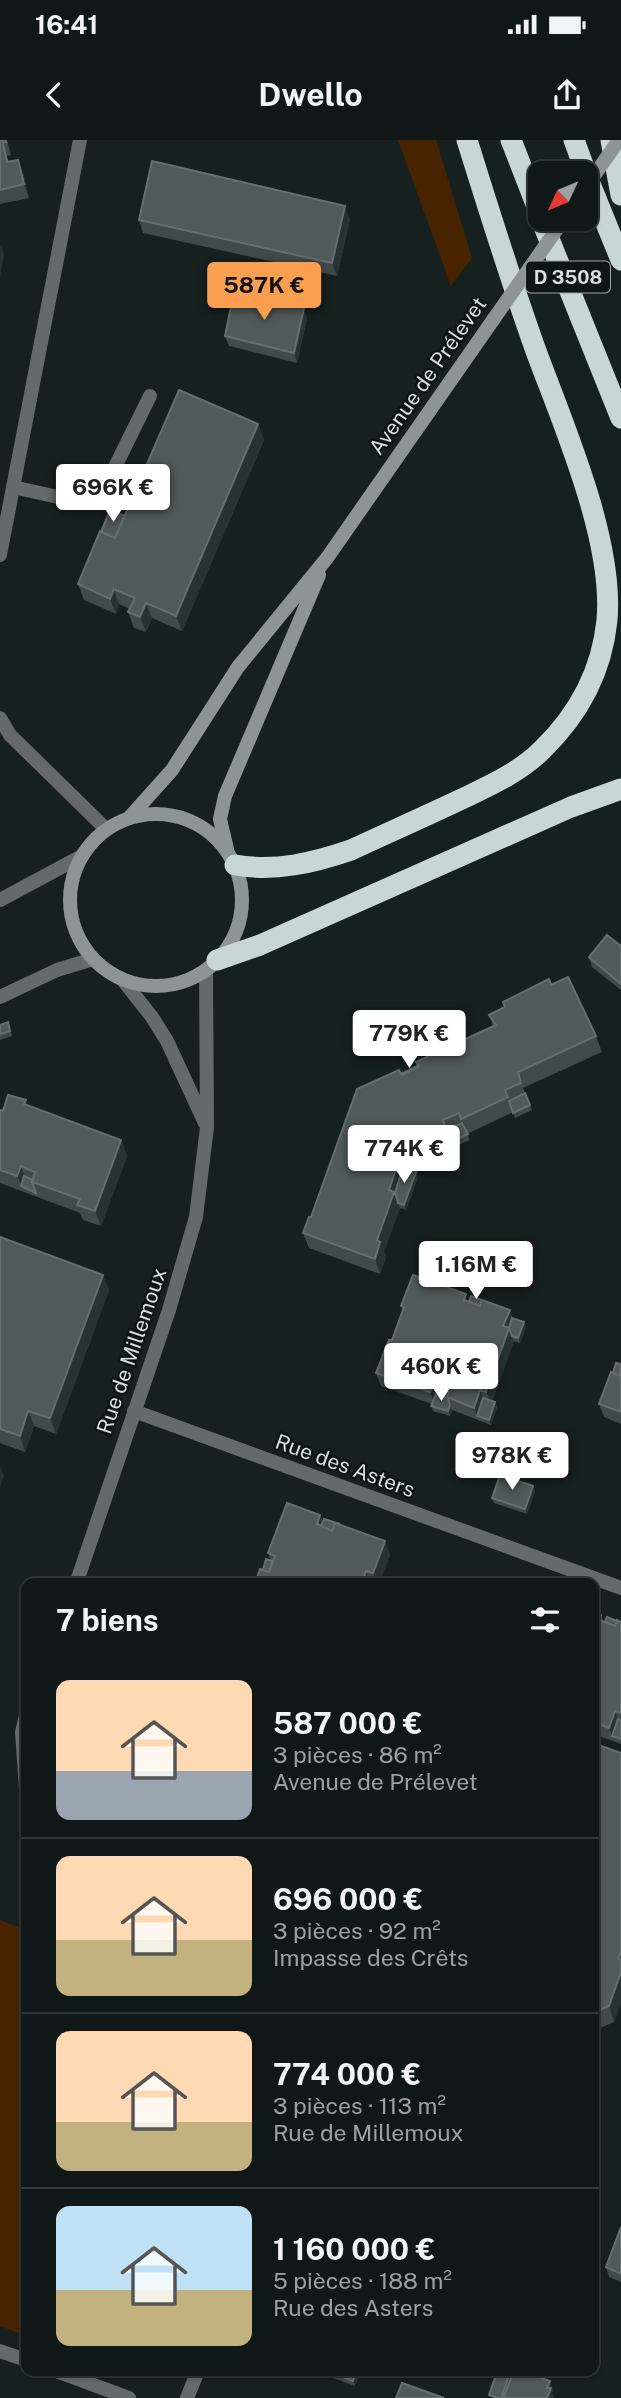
<!DOCTYPE html>
<html lang="fr">
<meta charset="utf-8">
<style>
:root{--surface:#101817;--page:#192120;--text:#f1f3f6;--muted:#9ca0a1;--line:#303736;--accent:#fa9f4f}
body{margin:0;font-family:"Public Sans",sans-serif;background:var(--page);color:var(--text);height:100vh;display:flex;flex-direction:column;font-size:26px;white-space:nowrap}
*{box-sizing:border-box;margin:0}
p{font-size:23px;color:var(--muted)}
.icon{flex:none;width:38px;height:38px;fill:none;stroke:currentColor;stroke-width:2;stroke-linecap:round;stroke-linejoin:round}
.map{position:relative;flex:1;overflow:hidden}
.sheet{position:absolute;left:21px;top:1438px;width:578px;height:798px;display:flex;flex-direction:column;background:var(--surface);border-radius:14px;box-shadow:0 2px 5px #0004,0 0 0 2px var(--line)}
.sheet>*{flex:none}
.needle{width:46px;rotate:226deg}
.fabs{position:absolute;left:528px;top:21px;display:grid;gap:14px}
.fabs a{display:grid;place-items:center;width:70px;height:70px;border-radius:14px;background:var(--surface);box-shadow:0 2px 5px #0004,0 0 0 2px var(--line);font-size:35px}
.price{position:absolute;translate:-50% -60px;padding:0 16px;border-radius:7px;background:#fff;color:#222;font-size:23px;line-height:46px;filter:drop-shadow(0 2px 4px #0008)}
.price::after{content:'';position:absolute;left:50%;top:42px;width:21px;height:16px;margin-left:-10px;background:inherit;clip-path:polygon(0 0,100% 0,50% 100%)}
.price.on{background:var(--accent);color:#111}
ul{padding:0;list-style:none}
li{display:flex;align-items:center;gap:21px;height:175px;padding:0 35px}
li+li{border-top:2px solid var(--line)}
li span{display:grid;place-items:center;flex:none;width:196px;height:140px;border-radius:14px;color:#555}
li>.icon{margin-inline-start:auto}
span .icon{width:84px;height:84px;fill:#fffc;stroke-width:1}
li b{font-size:30px}
h2{display:flex;justify-content:space-between;align-items:center;height:84px;padding:0 35px;font-size:30px}
.status{display:flex;justify-content:space-between;align-items:center;height:49px;padding:0 35px;background:var(--surface);direction:ltr}
.status svg{height:19px;fill:currentColor}
header{display:flex;justify-content:space-between;align-items:center;height:91px;padding:0 35px;background:var(--surface);font-size:32px;font-weight:700}
.map>svg:first-child{display:block}
.green{fill:#482300}
.lines{fill:none;stroke-linecap:round;stroke-linejoin:round}
.lane{stroke:#646969;stroke-width:14}
.street{stroke:#646969;stroke-width:14}
.secondary{stroke:#8c9594;stroke-width:14}
.highway{stroke:#c8d6d4;stroke-width:21}
.secondary-bridge{stroke:#8c9594;stroke-width:14}
.wall{fill:#404a48}
.shaded-wall{fill:#283331}
.building{fill:#505a58;stroke:#666f6d;stroke-width:2}
.labels{text-anchor:middle;stroke-width:5;stroke-linejoin:round;paint-order:stroke}
.shield{fill:#0d1615;stroke:#9ca3a2;stroke-width:2}
.shield-label{font-size:19px;font-weight:bold;fill:#d9dfde}
.street-label{font-size:21px;fill:#d9dfde;stroke:#0d1615}
</style>
<div class="status"><b>16:41</b><svg viewBox="0 0 49 12"><path d="M0 12V9h3v3zM5 12V6h3v6zM10 12V3h3v9zM15 12V0h3v12zM26 1h20v11H26zM47 4h2v5h-2z"/></svg></div>
<header><svg class="icon" aria-label="back" viewBox="0 0 24 24"><path d="M15 5l-7 7 7 7"/></svg>Dwello<svg class="icon" aria-label="share" viewBox="0 0 24 24"><path d="M12 15V3M7 8l5-5 5 5M5 13v7h14v-7"/></svg></header>
<div class="map">
<svg width="621" height="2258" viewBox="0 0 621 2258">
<rect width="100%" height="100%" fill="#16201f"/>
<!-- green -->
<path class="green" d="M398 0H436L472 118 451 146Z
M0 1780 26 1790V2196L0 2186Z"/>
<g class="lines">
<!-- lane -->
<path class="lane" d="M13 347 67 359 113 331 150 256"/>
<!-- street -->
<path class="street" d="M0 415 80 0
M0 578 10 595 106 689
M0 760 82 716
M122 839 152 877 167 901 205 983
M0 857 57 830 93 819
M134 1271 621 1448
M76 1444 169 1170 196 1077 207 987 206 830
M26 1575 22 1592 26 1649
M0 2211 26 2220
M56 2231 129 2258
M187 2258 198 2231"/>
<!-- secondary -->
<path class="secondary" d="M70 760a86 86 0 1 1 172 0a86 86 0 1 1-172 0Z
M129 678 172 630 238 527 327 418 493 180
M227 709 220 679 225 656 319 435"/>
<!-- highway -->
<path class="highway" d="M511 0 541 77
M574 0 586 33
M611 0 621 55
M586 34 621 120
M541 79 621 278
M235 725C275 732 313 723 351 710 390 692 428 675 466 657 493 644 521 631 542 610 578 575 602 531 607 480 614 400 564 287 536 211 511 141 489 71 467 0
M217 820 260 805 571 667 621 649"/>
<!-- secondary-bridge -->
<path class="secondary-bridge" d="M586 47 619 0
M493 180 564 79"/>
</g>
<!-- wall -->
<path class="wall" d="M0 0H7L11 15 7 16 9 22 23 33 29 58 0 64Z
M350 79 337 136 143 93 139 80Z
M307 178 297 223 229 206 225 196Z
M258 284 264 300 182 491 152 478 146 492 134 488 128 472 130 469 119 464 116 474 84 460 78 444 125 376Z
M621 806V850L592 827 589 817Z
M551 844 596 896 602 912 523 948 532 970 515 978 513 972 467 994 470 1000 453 1007 450 999 451 1002 419 1016 413 1030 416 1032 418 1037 406 1070 400 1068 384 1111 386 1117 380 1134 309 1108 303 1093 311 1077 418 927 493 886 489 874Z
M8 882 12 896 0 900V885Z
M28 965 121 1000 127 1016 101 1086 83 1080 80 1073 0 1043V970L3 971Z
M0 1097 109 1150 56 1294 34 1286 25 1312 0 1303Z
M469 1162 510 1170 512 1178 526 1187 520 1203 514 1201 492 1261 495 1262 497 1267 491 1285 452 1270 450 1276 433 1271 431 1266 432 1264 381 1246 376 1233 392 1200 403 1171 401 1166Z
M621 1224V1284L604 1277 599 1264 613 1233Z
M533 1346 535 1352 527 1374 494 1363 492 1358Z
M320 1375 323 1382 341 1385 385 1401 390 1415 379 1443 271 1421 268 1413Z
M593 1472 601 1475 604 1482H621V1604L593 1594Z
M593 1603 621 1613V1863L614 1882 593 1891Z
M621 2087V2142L609 2137 606 2127Z
M314 2231H360L355 2246Z"/>
<!-- shaded-wall -->
<path class="shaded-wall" d="M18 20 23 33 29 58 24 44Z
M345 66 350 79 337 136 332 123Z
M1 104 4 114 0 137V109Z
M304 168 307 178 297 223 294 213Z
M258 284 264 300 182 491 176 476Z
M114 449 119 464 116 474 110 459Z
M146 463 152 478 146 492 140 477Z
M121 1000 127 1016 101 1086 95 1071Z
M413 1001 419 1016 412 1034 406 1019Z
M400 1017 405 1032 397 1058 400 1068 384 1111 386 1117 380 1134 375 1119 377 1100 389 1050Z
M21 1026 26 1042 21 1046 17 1036Z
M416 1032 418 1037 406 1070 404 1065Z
M103 1135 109 1150 56 1294 50 1278Z
M510 1170 514 1184 511 1193 514 1201 491 1265 486 1252 503 1186Z
M524 1182 526 1187 520 1203 518 1198Z
M433 1246 438 1259 435 1265 430 1252Z
M480 1250 485 1263 477 1276 474 1268Z
M495 1262 497 1267 491 1285 489 1280Z
M450 1265 452 1270 450 1276 448 1271Z
M28 1271 34 1286 25 1312 20 1296Z
M0 1326 4 1336 0 1347Z
M533 1346 535 1352 527 1374 525 1369Z
M320 1375 325 1388 317 1384Z
M385 1401 390 1415 379 1444H377L373 1433Z
M366 1431 371 1444H362Z
M615 1571 620 1584 612 1596 609 1588Z
M621 1832V1863L614 1882 609 1866Z
M356 2231H360L355 2246 353 2241Z
M509 2236 511 2242 505 2258H501Z
M550 2241 553 2251 552 2252 554 2258H547V2248Z"/>
<!-- building -->
<path class="building" d="M0 0H5L6 2 3 3 7 22 18 20 24 44 0 50Z
M152 21 345 66 332 123 139 80Z
M234 152 304 168 294 213 225 196Z
M179 250 258 284 176 476 146 463 140 477 128 472 135 458 114 449 110 459 78 444 100 391 115 398Z
M110 370 125 376 115 398 101 392Z
M607 795 621 806V844L589 817Z
M568 837 596 896 518 932 521 943 505 950 508 957 461 979 459 973 443 980 445 986 413 1001 406 1019 400 1017 389 1050 394 1052 377 1100 380 1102 375 1119 303 1093 309 1077H311L357 949 399 930 402 935 419 927 416 922 496 885 489 875 505 867 503 862 549 839 551 845Z
M8 882 10 891 0 894V885Z
M417 926 418 927 402 935 401 934Z
M525 953 530 965 513 973 509 961Z
M8 955 26 960 24 964 121 1000 95 1071 77 1065 80 1059 32 1042 35 1032 21 1026 17 1036 0 1030V970L3 971Z
M462 983 468 994 451 1002 446 991Z
M403 1027 416 1032 404 1065 398 1063 395 1053Z
M24 1036 33 1040 32 1042 36 1053 21 1046Z
M0 1097 103 1135 50 1278 28 1271 20 1296 0 1289Z
M413 1135 466 1154 464 1160 480 1166 482 1160 510 1170 503 1186 509 1188 486 1252 480 1250 474 1268 447 1257 449 1252 433 1246 430 1252 376 1233 389 1200H392L404 1167 401 1166Z
M471 1156 482 1160 480 1166 469 1162Z
M512 1178 524 1182 518 1198 512 1196 509 1188Z
M616 1223 621 1224 620 1236 613 1233Z
M611 1232 620 1236 621 1233V1272L599 1264Z
M436 1254 448 1258 450 1265 448 1271 431 1266Z
M483 1258 495 1262 489 1280 477 1276Z
M500 1335 533 1346 525 1369 492 1358Z
M287 1363 320 1375 317 1384 332 1391 335 1383 385 1401 373 1433 366 1431 362 1444H255L260 1429 269 1432 275 1416 268 1413Z
M324 1379 340 1384 335 1383 332 1391 321 1386Z
M266 1419 272 1421 269 1432 263 1430Z
M369 1439 381 1443V1444H368Z
M593 1472 601 1475 599 1480 615 1486 617 1480 621 1482V1573L615 1571 609 1588 593 1582Z
M607 1477 617 1481 615 1486 605 1482Z
M618 1579 621 1580V1599L612 1596Z
M593 1603 621 1613V1811L618 1819 621 1820V1832L609 1866 593 1873Z
M621 2087V2134L606 2127Z
M344 2231H356L353 2241 342 2237Z
M514 2231H523L550 2241 547 2248H551L547 2258H503Z
M497 2232 509 2236 501 2258H497L489 2255Z
M402 2243 444 2258H396Z"/>
<g class="labels">
<!-- shield labels -->
<rect class="shield" x="526" y="121.5" width="84" height="31" rx="5"/>
<g class="shield-label">
<text x="568" y="144">D 3508</text>
</g>
<!-- street labels -->
<g class="street-label">
<text transform="translate(428 236) rotate(-55)" y="7">Avenue de Prélevet</text>
<text transform="translate(132 1211) rotate(-71)" y="7">Rue de Millemoux</text>
<text transform="translate(345 1326) rotate(20)" y="7">Rue des Asters</text>
</g>
</g>
</svg>
<div class="fabs">
<a><svg class="needle" viewBox="-14 -14 28 28"><path d="M0-13l5 13h-10z" fill="#e53935"/><path d="M0 13l5-13h-10z" fill="#9ca0a1"/></svg></a>
</div>
<b class="price on" style="left:264px;top:182px">587K €</b>
<b class="price" style="left:113px;top:384px">696K €</b>
<b class="price" style="left:409px;top:930px">779K €</b>
<b class="price" style="left:404px;top:1045px">774K €</b>
<b class="price" style="left:476px;top:1161px">1.16M €</b>
<b class="price" style="left:441px;top:1263px">460K €</b>
<b class="price" style="left:512px;top:1352px">978K €</b>
<section class="sheet">
<h2>7 biens<svg class="icon" aria-label="filters" viewBox="0 0 24 24"><path d="M4 7h16M4 17h16"/><circle cx="9" cy="7" r="2"/><circle cx="15" cy="17" r="2"/></svg></h2>
<ul>
<li><span style="background:linear-gradient(#ffd9b3 65%,#9aa5b1 0)"><svg class="icon" aria-label="home" viewBox="0 0 24 24"><path d="M3 11l9-7 9 7M6 9v11h12V9"/></svg></span><div><b>587 000 €</b><p>3 pièces · 86 m²</p><p>Avenue de Prélevet</p></div></li>
<li><span style="background:linear-gradient(#ffd9b3 60%,#c2b280 0)"><svg class="icon" aria-label="home" viewBox="0 0 24 24"><path d="M3 11l9-7 9 7M6 9v11h12V9"/></svg></span><div><b>696 000 €</b><p>3 pièces · 92 m²</p><p>Impasse des Crêts</p></div></li>
<li><span style="background:linear-gradient(#ffd9b3 65%,#c2b280 0)"><svg class="icon" aria-label="home" viewBox="0 0 24 24"><path d="M3 11l9-7 9 7M6 9v11h12V9"/></svg></span><div><b>774 000 €</b><p>3 pièces · 113 m²</p><p>Rue de Millemoux</p></div></li>
<li><span style="background:linear-gradient(#bfe0f5 60%,#c2b280 0)"><svg class="icon" aria-label="home" viewBox="0 0 24 24"><path d="M3 11l9-7 9 7M6 9v11h12V9"/></svg></span><div><b>1 160 000 €</b><p>5 pièces · 188 m²</p><p>Rue des Asters</p></div></li>
</ul>
</section>
</div>
